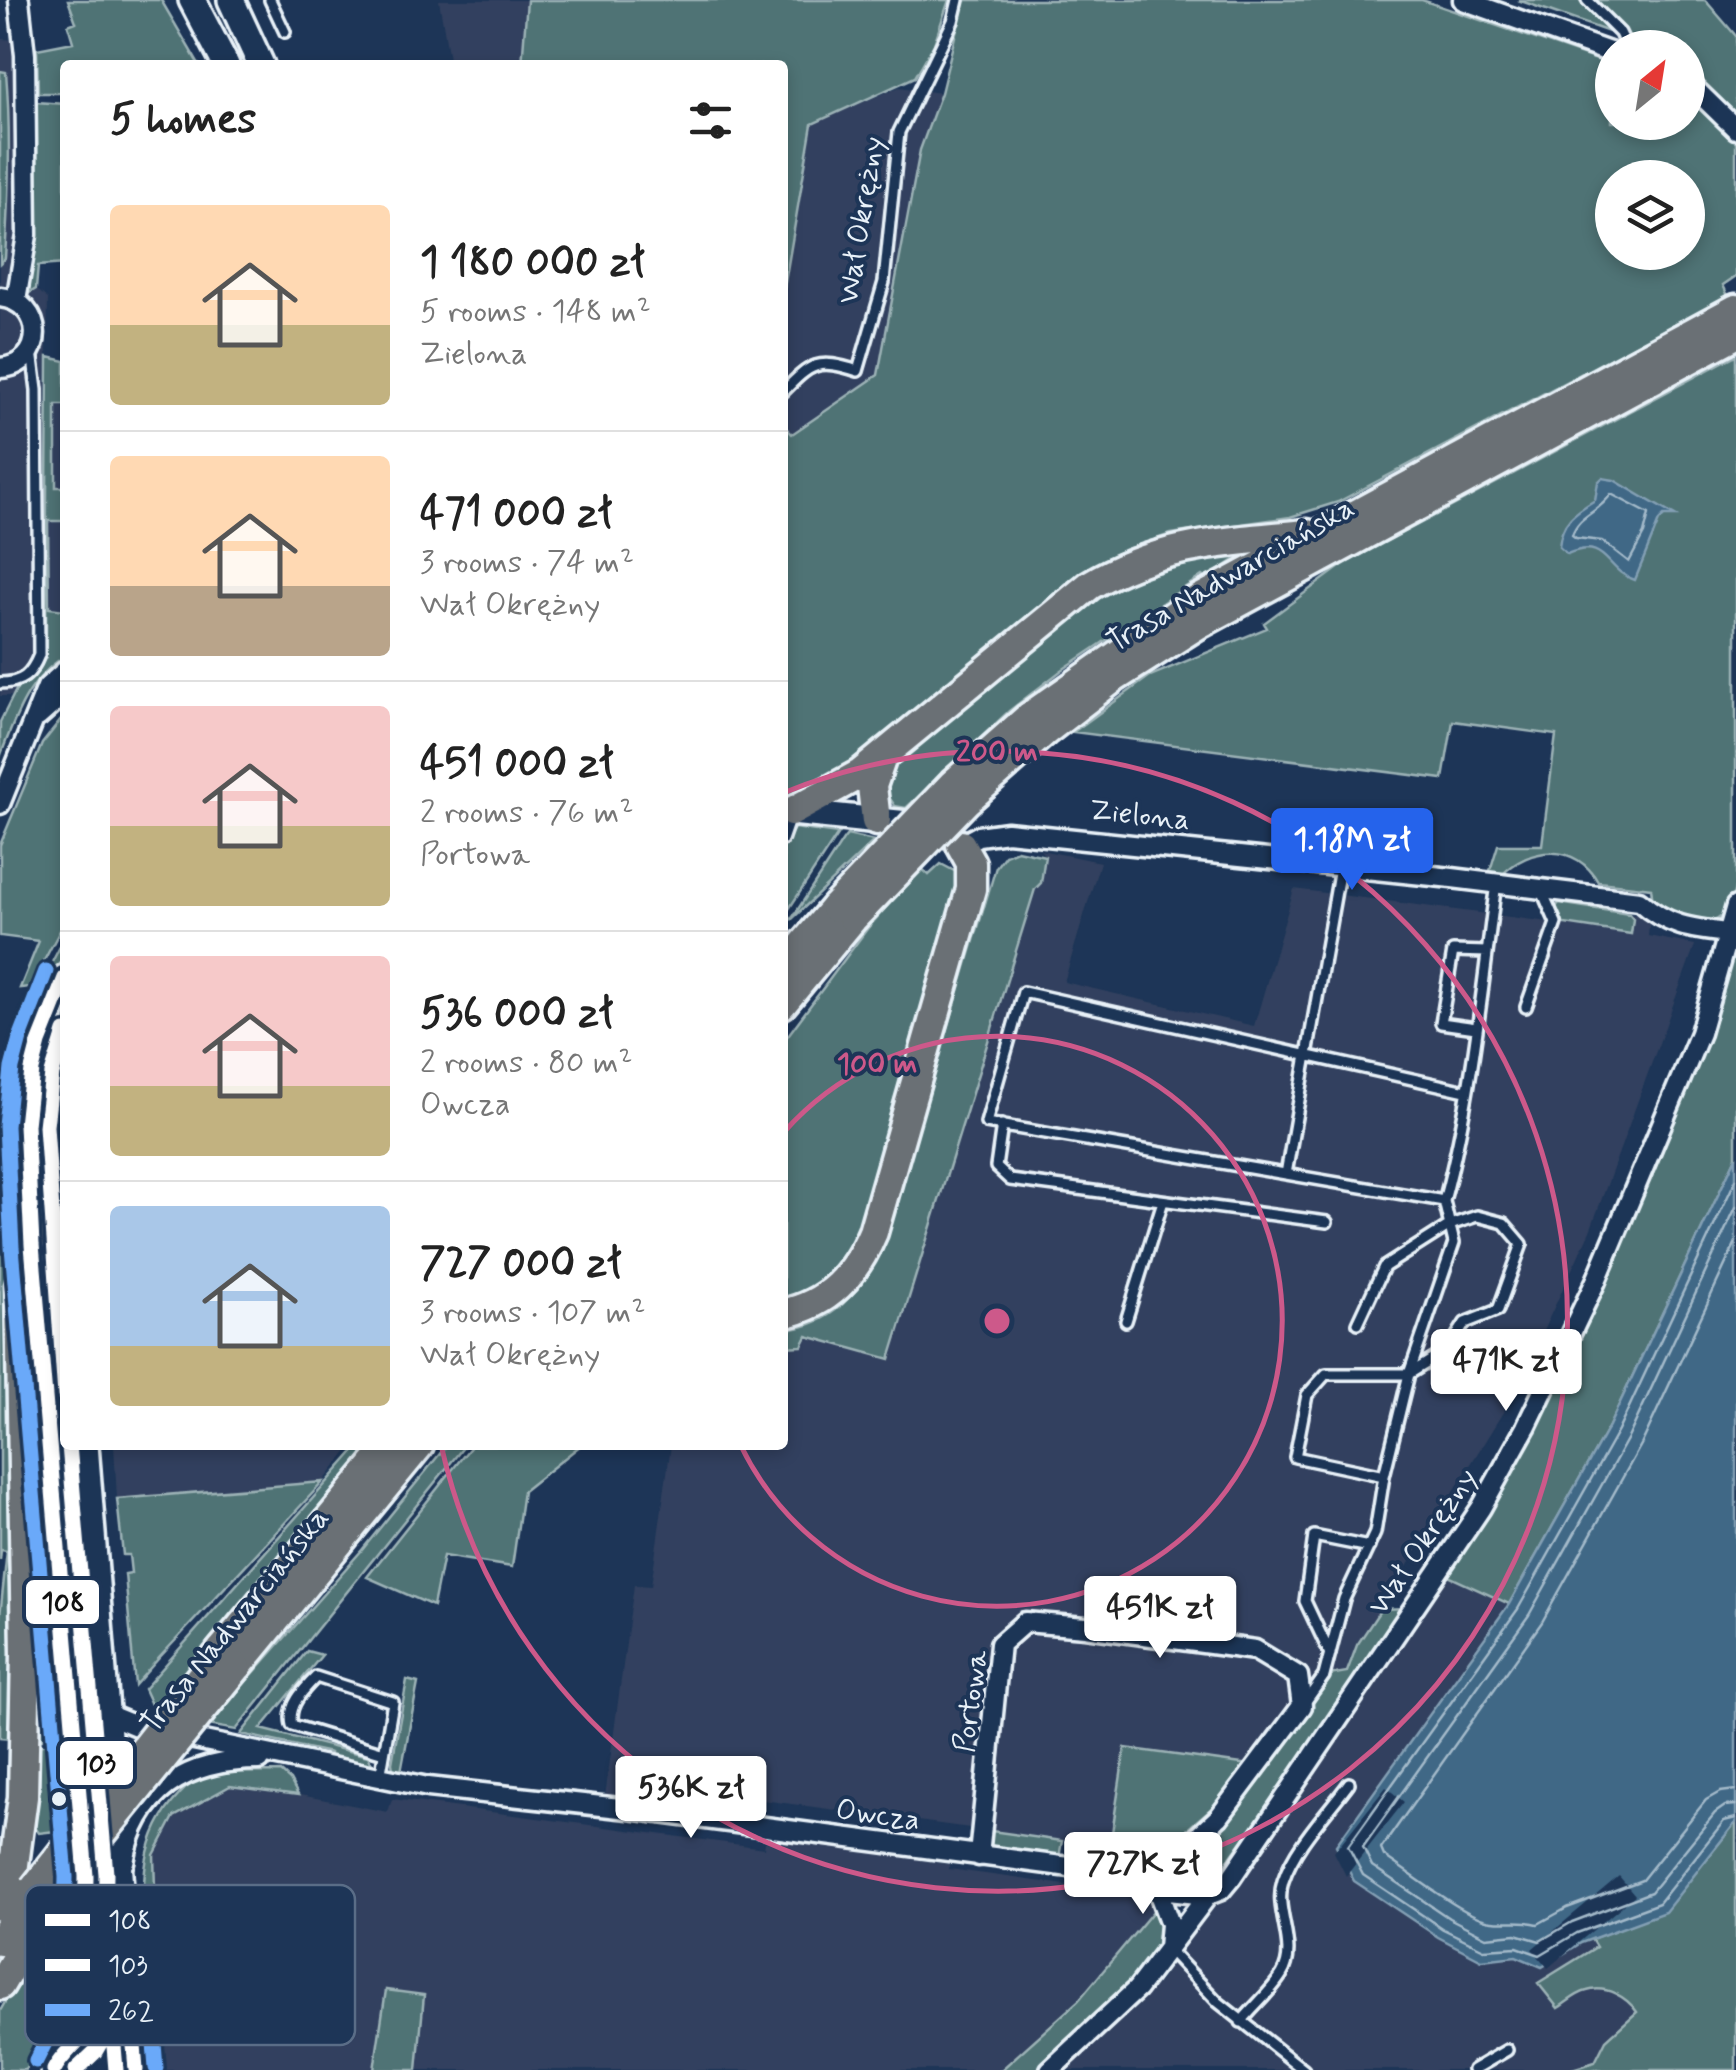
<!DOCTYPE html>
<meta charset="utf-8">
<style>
:root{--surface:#fff;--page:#f6f6f6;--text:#222;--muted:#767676;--line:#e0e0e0;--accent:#2563eb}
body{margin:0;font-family:Mynerve,sans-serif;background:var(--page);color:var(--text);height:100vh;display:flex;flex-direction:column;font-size:38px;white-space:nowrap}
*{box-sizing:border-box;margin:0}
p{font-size:32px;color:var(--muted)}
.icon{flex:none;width:55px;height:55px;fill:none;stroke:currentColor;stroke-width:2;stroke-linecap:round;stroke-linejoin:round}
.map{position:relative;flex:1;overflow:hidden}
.panel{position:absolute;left:60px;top:60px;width:728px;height:1390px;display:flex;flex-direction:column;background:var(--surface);border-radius:10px;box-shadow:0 5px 15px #0003}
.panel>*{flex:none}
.needle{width:65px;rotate:30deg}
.buttons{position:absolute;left:1595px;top:30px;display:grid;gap:20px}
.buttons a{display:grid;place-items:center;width:110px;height:110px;border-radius:50%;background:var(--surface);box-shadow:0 5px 15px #0003;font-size:50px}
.price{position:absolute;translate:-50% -85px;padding:0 22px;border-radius:10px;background:#fff;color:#222;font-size:32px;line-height:65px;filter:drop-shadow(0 2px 5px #0008)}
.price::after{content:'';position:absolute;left:50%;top:60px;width:30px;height:22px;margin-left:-15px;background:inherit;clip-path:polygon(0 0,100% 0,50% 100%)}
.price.active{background:var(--accent);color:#fff}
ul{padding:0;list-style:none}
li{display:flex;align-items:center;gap:30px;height:250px;padding:0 50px}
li+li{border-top:2px solid var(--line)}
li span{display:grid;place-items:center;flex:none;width:280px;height:200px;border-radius:10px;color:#555}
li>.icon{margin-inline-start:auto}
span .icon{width:120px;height:120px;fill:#fffc;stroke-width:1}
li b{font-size:42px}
h2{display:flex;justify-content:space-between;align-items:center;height:120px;padding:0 50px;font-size:42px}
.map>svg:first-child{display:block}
.built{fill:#32415e}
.green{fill:#4f7374;stroke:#9cb2b6;stroke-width:2.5;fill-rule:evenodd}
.water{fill:#3f6886;stroke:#839fb4;stroke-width:2.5}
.pier{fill:#1d3557}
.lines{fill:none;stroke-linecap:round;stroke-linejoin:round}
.shore{stroke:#a4baca;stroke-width:2.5}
.lane-casing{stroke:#e8f1f8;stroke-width:16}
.street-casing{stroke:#e8f1f8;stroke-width:25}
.secondary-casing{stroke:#e8f1f8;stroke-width:32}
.primary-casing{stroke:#e8f1f8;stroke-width:35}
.lane{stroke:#1d3557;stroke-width:9}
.street{stroke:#1d3557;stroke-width:18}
.secondary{stroke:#1d3557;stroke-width:25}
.primary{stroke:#6a7074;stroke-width:28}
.primary-bridge-casing{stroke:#e8f1f8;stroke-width:35;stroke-linecap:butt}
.primary-bridge{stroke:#6a7074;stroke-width:28}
.bus-1-casing{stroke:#1d3557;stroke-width:22}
.bus-2-casing{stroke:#1d3557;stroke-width:22}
.bus-3-casing{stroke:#1d3557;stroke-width:22}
.bus-1{stroke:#fff;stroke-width:15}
.bus-2{stroke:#fff;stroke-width:15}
.bus-3{stroke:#6ba9f9;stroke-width:15}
.ring{fill:none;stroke:#cd598a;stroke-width:5}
.bus-dot{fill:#e8f1f8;stroke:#1d3557;stroke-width:4}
.labels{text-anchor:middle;stroke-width:8;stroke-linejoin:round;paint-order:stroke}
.street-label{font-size:30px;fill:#e8f1f8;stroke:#1d3557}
.key{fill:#1d3557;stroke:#5a6d87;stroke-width:2.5}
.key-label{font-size:28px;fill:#e8f1f8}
.centre{fill:#cd598a;stroke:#1d3557;stroke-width:5}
.ring-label{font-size:30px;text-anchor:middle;font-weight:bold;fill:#cd598a;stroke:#1d3557;stroke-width:8;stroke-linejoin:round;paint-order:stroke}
.line-badge{stroke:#1d3557;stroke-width:4}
.pale-badge-label{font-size:28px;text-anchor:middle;font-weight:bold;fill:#111}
</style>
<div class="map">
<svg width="1736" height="2070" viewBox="0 0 1736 2070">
<rect width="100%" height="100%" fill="#1d3557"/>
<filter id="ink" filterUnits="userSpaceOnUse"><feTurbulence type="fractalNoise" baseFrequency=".01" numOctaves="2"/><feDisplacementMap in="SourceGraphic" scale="20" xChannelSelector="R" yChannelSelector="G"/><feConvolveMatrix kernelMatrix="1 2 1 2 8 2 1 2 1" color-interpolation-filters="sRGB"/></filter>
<g filter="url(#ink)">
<!-- built -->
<path class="built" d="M439 0H527L522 65H450Z
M0 39 18 40 19 64 18 225 12 273 4 287 26 295 36 289 48 299 46 404 65 405V637L12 696H0Z
M899 87 941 93 920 151 878 375 791 434 783 424V294L812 124Z
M1040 850 1100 862 1064 982 1254 1026 1294 889 1556 923 1559 903 1643 916 1649 925 1648 936 1695 945 1590 1231 1510 1401 1349 1660 1347 1672 1249 1765 1125 1748 1110 1847 628 1782 623 1801 605 1797 634 1585 651 1586 671 1445H782L783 1348 802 1346 807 1336 890 1358 1035 889 1041 883 1045 856Z
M114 1445H353L323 1482 117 1499Z
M1448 1576 1509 1604 1336 1844 1354 1881 1438 1937 1482 1960 1516 1956 1542 1966 1581 1943 1665 1912 1622 2070H1067L1159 1982 1221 1890Z
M230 1786 269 1789 388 1812 392 1799 764 1848 766 1838 949 1864V1869L1145 1896 1155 1909 1078 2001 1001 2070H154L148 1953 157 1957 154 1855 175 1817Z"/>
<!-- green -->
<path class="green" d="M68 0H161L199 65H65V93H38L37 49 73 42 68 25 76 22Z
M527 0H949L934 44 915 77 812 124 783 294 782 65H522Z
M964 0H1422L1612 65V122H1688L1691 78 1688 76V48L1636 47 1635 41 1518 0H1705L1736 36V276L1723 285 1728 296 1338 502 1290 517 1171 534 1124 550 1078 578 843 771 812 790 783 795 782 424 792 434 878 375 920 150 941 93ZM1612 178H1688V252H1612Z
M0 71 6 72C11 133 9 197 5 258L0 263Z
M35 102 65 104V264L38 266 36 289 26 295 33 265Z
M1736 355V883C1725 941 1690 927 1653 902L1651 888 1598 882C1577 843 1530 845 1501 876L1489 874 1498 845H1542L1556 735 1453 721 1443 779 1073 732 1150 676 1267 628 1264 623 1344 564Z
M48 357 65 361V405H56V487H65V521H48L49 608 65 610V656C28 679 15 718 0 757V722L16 690 42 664 46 635Z
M1237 551 1239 557 1206 579 1202 576 1062 670 1009 711 906 808 895 806 880 784 885 771 1084 604 1133 573Z
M65 715V921L30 987 20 988 39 941 0 936V845L42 744Z
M794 828 838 834 783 918V847Z
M847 835 874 841 791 920 843 840Z
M1017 850 1045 856 1041 883 1035 889 890 1359 807 1336 802 1346 783 1347V1330C832 1326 859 1292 881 1252L996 867 1005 855Z
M941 864 960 874V881L863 1227 838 1271 810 1293 783 1298V1042L867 929 921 868 929 875Z
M1559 903 1629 914 1633 919 1631 934 1558 923V914L1552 912Z
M1736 930V1157L1609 1426 1509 1604 1448 1576 1548 1396 1592 1307 1686 1090 1719 1001Z
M65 937V952L44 993 18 1074 7 1181C1 1095 24 1012 65 937Z
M65 1004V1028L54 1075 50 1127 65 1340V1445H73L93 1688H83L48 1286 39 1120 44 1073Z
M0 1168C18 1358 15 1549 12 1739L0 1738V1616L7 1551 1 1550 0 1560Z
M35 1396 58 1688 55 1689V1727L42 1739H36Z
M360 1445H378L154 1711 144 1689Z
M447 1445H465L236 1730 208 1725 362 1550Z
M472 1445H581L523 1491 512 1567 443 1556 433 1606 367 1577Z
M323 1482 159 1658 135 1685 125 1574 131 1573 129 1555H123L117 1499Z
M1407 1608 1323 1732 1209 1886 1178 1890 1153 1878 1219 1817 1324 1676 1347 1672 1357 1645 1381 1609Z
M307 1651 322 1655 261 1729 368 1756 372 1764 368 1768 329 1759 330 1753 241 1734Z
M407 1680 418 1683 400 1777 393 1769 392 1763Z
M36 1745H51L54 1748 56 1800 50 1801 51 1812 57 1811 58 1826 55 1831 39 1833 32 1823Z
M1125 1748 1249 1765 1215 1805 1136 1874 1102 1867 1106 1847 1110 1846Z
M281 1772 290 1780 298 1795 230 1786 174 1817 154 1855 157 1957 148 1953C143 1898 136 1848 172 1803 179 1795 186 1786 195 1781 220 1769 254 1773 281 1772Z
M1736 1822V2070H1569L1595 2062 1606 2040 1637 2012C1627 1997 1606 1985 1587 1991 1577 1993 1566 2003 1558 2008L1538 1983 1596 1947 1591 1939 1665 1911Z
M984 1830 1062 1841 1058 1863 982 1850Z
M106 1850 121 2029 100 2023 97 1863Z
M71 1897 79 1984 25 2070H0V2011L53 1918 56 1920Z
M1155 1909 1164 1943 1137 1989 1043 2070H1001L1078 2001Z
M386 1990 424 1995 417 2070H374Z"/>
<!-- water -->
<path class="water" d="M1602 478 1614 480 1675 516H1664L1659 521 1635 580C1604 571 1609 537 1567 554L1559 547C1561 521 1575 512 1595 500L1598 482Z
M1736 1157V1822L1665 1912 1581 1943 1542 1967 1516 1956 1482 1960 1438 1937 1354 1881 1336 1845 1509 1604 1609 1426Z"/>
<!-- pier -->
<path class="pier" d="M1386 1787 1404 1802 1346 1876 1334 1852Z
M1619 1876 1635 1895 1548 1968 1532 1949Z"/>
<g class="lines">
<!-- shore -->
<path class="shore" d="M1611 494 1649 514 1644 534 1629 562 1602 541 1576 538 1572 535C1579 514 1598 514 1611 494Z
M1736 1179 1618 1431 1518 1609 1348 1846 1363 1875 1443 1929 1484 1949 1517 1947 1540 1955 1577 1933 1659 1903 1724 1821 1736 1818
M1736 1207 1629 1436 1529 1615 1363 1847 1372 1866 1449 1918 1486 1937 1516 1934 1540 1941 1572 1922 1651 1892 1715 1813 1725 1806 1736 1805
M1736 1242 1642 1443 1542 1622 1381 1849 1384 1856C1407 1871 1467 1919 1492 1921 1509 1923 1521 1919 1538 1924L1567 1908 1642 1880 1706 1800 1720 1792 1736 1790"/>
<defs>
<path id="lane" d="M270 0 285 32
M1587 0 1620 33 1627 48
M782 393C811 363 817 358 858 371L884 282 899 132 953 21 958 0
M0 683C22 683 31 675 39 655L37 390 32 351
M782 840 791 814
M1526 1007 1556 923 1542 891
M1476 1028 1441 1023 1453 951 1487 952
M1466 1091 1023 992 986 1123 1444 1201C1472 1098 1482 989 1496 883
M1002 1125 996 1167 1010 1180 1327 1222
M1286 1174 1340 868
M1126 1321 1163 1201
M1384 1476 1409 1374 1454 1243 1444 1201
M1330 1654 1305 1601 1314 1536 1369 1547
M1304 1704 1324 1676 1344 1599 1375 1533 1384 1476 1295 1457 1307 1395 1326 1374H1409L1448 1350 1465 1323 1498 1310 1522 1244 1504 1223 1477 1216 1450 1225 1384 1267 1358 1323
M380 1778 393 1702 316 1677C303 1690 287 1706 292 1725L384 1753
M1168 1949 1218 2002 1304 2070
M1241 2022C1254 2006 1272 1991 1282 1974 1299 1946 1273 1911 1283 1881 1295 1845 1327 1813 1349 1783
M1473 2070 1507 2050"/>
<path id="street" d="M1463 0 1612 53
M1688 86 1696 90 1736 129
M0 297C46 302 47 365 0 368
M16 301 27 235 25 55 19 0
M38 717 65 693
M0 804 47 687 65 671
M961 845 978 836 1007 832 1452 878 1639 901C1667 926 1691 929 1728 933
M107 1714 141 1728 428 1787 629 1809 1153 1878 1168 1891 1208 1895
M979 1856 1000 1644 1025 1622 1085 1627 1255 1650 1298 1676 1302 1706 1219 1817 1153 1878 1170 1924 1168 1948
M124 1862C137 1788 190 1760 260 1760
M1050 2070 1137 1989 1208 1895 1221 1890 1231 1878 1481 1508 1526 1427 1596 1281 1700 1033 1736 906"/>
<path id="secondary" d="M192 0 226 65
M231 0 261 65
M782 811 927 826
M65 978C0 1103 37 1281 49 1419 61 1573 76 1727 87 1881 86 1897 84 1914 85 1930 88 1964 103 2011 79 2039
M65 1081 62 1138 65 1185
M85 1445 134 2064
M54 2070C67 2025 114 2027 135 2065"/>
<path id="primary" d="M1029 717 1192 603 1736 309
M1044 732 1114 678 1197 625 1736 334
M791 812 860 774 1090 585C1161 543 1228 542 1307 534
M876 821 872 786 882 757
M782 970 835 907
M782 1004 853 918
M782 1314C829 1304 855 1275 873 1232L971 889V863L961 845
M221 1651 391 1445
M237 1667 419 1445
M0 1906 13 1872 23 1797 26 1653 20 1286 32 1231
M0 1941 34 1889
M0 1985 46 1907"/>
</defs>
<!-- lane casing -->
<use href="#lane" class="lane-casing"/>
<!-- street casing -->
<use href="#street" class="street-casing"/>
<!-- secondary casing -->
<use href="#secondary" class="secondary-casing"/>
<!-- primary casing -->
<use href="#primary" class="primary-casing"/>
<!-- lane -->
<use href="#lane" class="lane"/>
<!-- street -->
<use href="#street" class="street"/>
<!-- secondary -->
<use href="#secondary" class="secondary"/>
<!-- primary -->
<use href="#primary" class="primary"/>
<defs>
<path id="primary-bridge" d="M835 907 953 784 1029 717
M853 918 966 801 1044 732
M34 1889 221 1651
M46 1907 99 1837 237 1667"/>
</defs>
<!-- primary-bridge casing -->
<use href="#primary-bridge" class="primary-bridge-casing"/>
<!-- primary-bridge -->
<use href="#primary-bridge" class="primary-bridge"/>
<defs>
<path id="bus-1" d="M126 1949 136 2070
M54 2070C63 2051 85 2040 90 2019 97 1993 88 1959 86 1932 84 1913 86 1894 86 1876L32 1245 26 1125 32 1070 39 1043 65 978"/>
<path id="bus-2" d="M65 1032 52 1074 46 1126 65 1396
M69 1445 106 1874 105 1924 112 2001 110 2026 95 2052 76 2070
M106 1951 116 2070"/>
<path id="bus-3" d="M146 1947 156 2068
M36 2061 46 2041 71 2015 65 1925 66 1877 12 1247 6 1126 12 1068 20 1038 46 971"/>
</defs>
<!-- bus-1 casing -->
<use href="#bus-1" class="bus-1-casing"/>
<!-- bus-2 casing -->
<use href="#bus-2" class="bus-2-casing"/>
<!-- bus-3 casing -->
<use href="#bus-3" class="bus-3-casing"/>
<!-- bus-1 -->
<use href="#bus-1" class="bus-1"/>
<!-- bus-2 -->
<use href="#bus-2" class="bus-2"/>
<!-- bus-3 -->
<use href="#bus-3" class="bus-3"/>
</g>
</g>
<!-- distance rings -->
<g class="ring">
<path d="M784 1132A285 285 0 1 1 741 1446"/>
<path d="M783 793A570 570 0 1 1 442 1449"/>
</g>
<!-- markers -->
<circle class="bus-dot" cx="59" cy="1799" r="9"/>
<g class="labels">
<!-- street labels -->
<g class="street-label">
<text transform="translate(860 220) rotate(-81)" y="10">Wał Okrężny</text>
<text transform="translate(1230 574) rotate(-30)" y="10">Trasa Nadwarciańska</text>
<text transform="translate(1140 814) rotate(6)" y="10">Zielona</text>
<text transform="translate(1422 1541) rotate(-56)" y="10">Wał Okrężny</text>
<text transform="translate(234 1620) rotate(-51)" y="10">Trasa Nadwarciańska</text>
<text transform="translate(970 1701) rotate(-82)" y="10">Portowa</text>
<text transform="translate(878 1814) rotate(8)" y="10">Owcza</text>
</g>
</g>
<!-- legend -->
<rect x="25" y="1885" width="330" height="160" rx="15" class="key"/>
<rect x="45" y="1914" width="45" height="12" fill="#fff"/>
<rect x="45" y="1959" width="45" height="12" fill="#fff"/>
<rect x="45" y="2004" width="45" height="12" fill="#6ba9f9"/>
<g class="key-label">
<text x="108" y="1930">108</text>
<text x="108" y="1975">103</text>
<text x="108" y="2020">262</text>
</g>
<circle cx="997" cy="1321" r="15" class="centre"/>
<g class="ring-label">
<text x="997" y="761">200 m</text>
<text x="877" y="1073">100 m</text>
</g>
<g class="line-badge">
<rect x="24" y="1578" width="77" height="48" rx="10" fill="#fff"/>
<rect x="58" y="1739" width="77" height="48" rx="10" fill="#fff"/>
</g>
<g class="pale-badge-label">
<text x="63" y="1612">108</text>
<text x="96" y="1773">103</text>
</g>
</svg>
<div class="buttons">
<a><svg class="needle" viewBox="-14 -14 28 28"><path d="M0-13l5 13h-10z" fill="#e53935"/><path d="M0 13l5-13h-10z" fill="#767676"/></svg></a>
<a><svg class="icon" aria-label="layers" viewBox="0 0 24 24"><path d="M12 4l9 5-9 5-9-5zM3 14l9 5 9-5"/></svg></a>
</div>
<b class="price active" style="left:1352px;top:893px">1.18M zł</b>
<b class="price" style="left:1506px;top:1414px">471K zł</b>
<b class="price" style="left:1160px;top:1661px">451K zł</b>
<b class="price" style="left:691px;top:1841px">536K zł</b>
<b class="price" style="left:1143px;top:1917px">727K zł</b>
<section class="panel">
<h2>5 homes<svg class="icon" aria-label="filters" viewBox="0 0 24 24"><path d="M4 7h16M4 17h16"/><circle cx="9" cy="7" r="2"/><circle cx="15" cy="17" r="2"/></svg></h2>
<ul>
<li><span style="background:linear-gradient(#ffd9b3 60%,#c2b280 0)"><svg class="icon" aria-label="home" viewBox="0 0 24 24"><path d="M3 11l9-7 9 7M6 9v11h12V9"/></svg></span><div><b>1 180 000 zł</b><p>5 rooms · 148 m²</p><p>Zielona</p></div></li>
<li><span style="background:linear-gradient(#ffd9b3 65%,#b9a48a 0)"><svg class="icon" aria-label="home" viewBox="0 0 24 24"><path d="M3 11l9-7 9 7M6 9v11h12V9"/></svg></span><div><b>471 000 zł</b><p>3 rooms · 74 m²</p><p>Wał Okrężny</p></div></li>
<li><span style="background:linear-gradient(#f6c9c9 60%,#c2b280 0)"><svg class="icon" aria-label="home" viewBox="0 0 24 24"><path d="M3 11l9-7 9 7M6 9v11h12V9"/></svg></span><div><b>451 000 zł</b><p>2 rooms · 76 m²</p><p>Portowa</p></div></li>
<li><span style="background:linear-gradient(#f6c9c9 65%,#c2b280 0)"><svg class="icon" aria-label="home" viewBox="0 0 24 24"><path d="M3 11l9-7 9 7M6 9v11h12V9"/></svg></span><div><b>536 000 zł</b><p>2 rooms · 80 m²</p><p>Owcza</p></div></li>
<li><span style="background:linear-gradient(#a9c7e8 70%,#c2b280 0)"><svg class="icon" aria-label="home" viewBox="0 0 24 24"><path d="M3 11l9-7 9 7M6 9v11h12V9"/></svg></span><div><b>727 000 zł</b><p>3 rooms · 107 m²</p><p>Wał Okrężny</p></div></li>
</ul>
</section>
</div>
